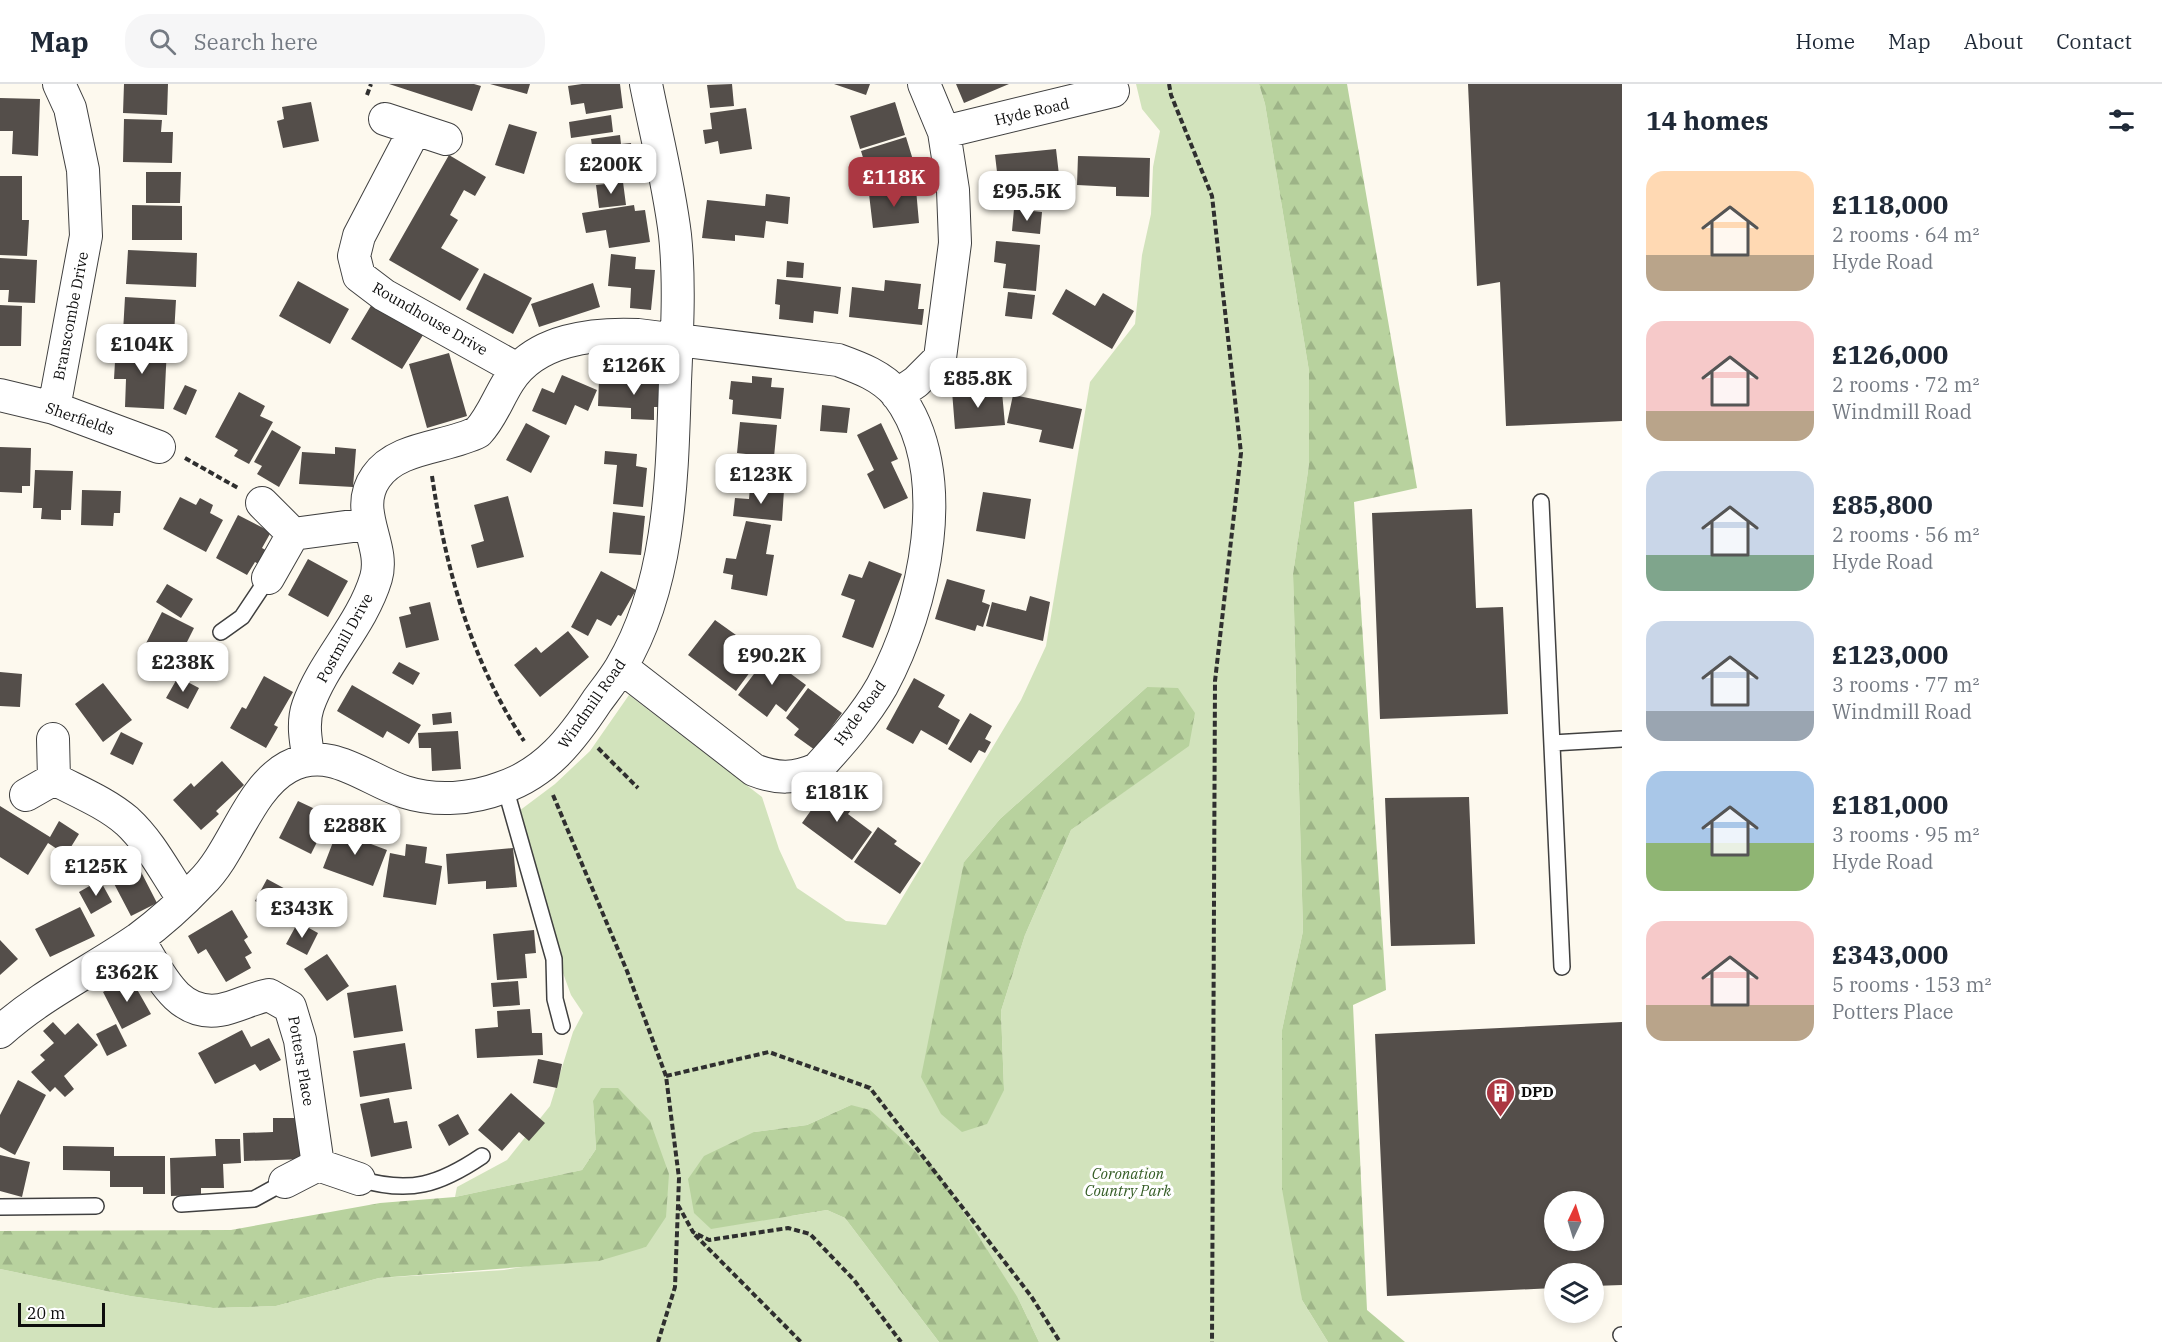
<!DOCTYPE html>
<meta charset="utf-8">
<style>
:root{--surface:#fff;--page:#f6f6f7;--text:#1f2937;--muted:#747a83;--line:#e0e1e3;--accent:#ab3742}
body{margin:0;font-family:"IBM Plex Serif",serif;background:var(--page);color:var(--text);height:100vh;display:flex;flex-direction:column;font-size:22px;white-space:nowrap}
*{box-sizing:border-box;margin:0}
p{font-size:20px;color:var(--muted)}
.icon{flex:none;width:33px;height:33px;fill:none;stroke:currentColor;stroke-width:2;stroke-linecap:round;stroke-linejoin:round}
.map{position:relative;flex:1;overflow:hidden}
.drawer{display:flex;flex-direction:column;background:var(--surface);width:540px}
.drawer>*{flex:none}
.needle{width:39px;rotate:4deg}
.controls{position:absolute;left:1544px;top:1107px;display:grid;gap:12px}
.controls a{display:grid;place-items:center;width:60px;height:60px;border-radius:50%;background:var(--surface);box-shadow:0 3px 9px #0003;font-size:30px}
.scale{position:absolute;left:18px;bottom:15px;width:87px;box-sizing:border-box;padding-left:6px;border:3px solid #0d0d0d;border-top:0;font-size:16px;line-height:21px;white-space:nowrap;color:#0d0d0d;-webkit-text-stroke:4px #fff;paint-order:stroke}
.price{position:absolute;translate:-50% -51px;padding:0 14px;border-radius:12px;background:#fff;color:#222;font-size:20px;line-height:39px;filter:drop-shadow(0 2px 3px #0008)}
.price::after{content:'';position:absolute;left:50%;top:36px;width:18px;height:14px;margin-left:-9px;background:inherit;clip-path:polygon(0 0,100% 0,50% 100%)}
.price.current{background:var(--accent);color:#fff}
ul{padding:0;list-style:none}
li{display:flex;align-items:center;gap:18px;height:150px;padding:0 24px}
li span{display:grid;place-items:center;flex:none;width:168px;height:120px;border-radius:18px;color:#555}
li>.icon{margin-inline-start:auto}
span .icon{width:72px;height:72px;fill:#fffc;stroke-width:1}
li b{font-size:26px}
h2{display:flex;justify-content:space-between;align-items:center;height:72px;padding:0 24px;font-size:26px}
header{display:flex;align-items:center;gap:36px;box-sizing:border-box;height:84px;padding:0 30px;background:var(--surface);border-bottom:2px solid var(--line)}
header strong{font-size:28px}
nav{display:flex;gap:33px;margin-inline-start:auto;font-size:21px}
.search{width:420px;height:54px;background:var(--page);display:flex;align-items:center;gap:15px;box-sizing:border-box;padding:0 21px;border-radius:24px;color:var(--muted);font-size:22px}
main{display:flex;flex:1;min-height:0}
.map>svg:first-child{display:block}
.grass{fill:#d2e3bc;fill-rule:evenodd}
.forest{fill:url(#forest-firs)}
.building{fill:#544e4a;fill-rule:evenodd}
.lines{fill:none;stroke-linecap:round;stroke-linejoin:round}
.lane-casing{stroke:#404040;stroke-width:18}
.street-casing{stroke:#404040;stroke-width:34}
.path{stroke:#2f2f2f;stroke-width:4;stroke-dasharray:6 3;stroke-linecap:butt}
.lane{stroke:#fff;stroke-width:15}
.street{stroke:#fff;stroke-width:32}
.labels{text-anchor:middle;stroke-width:6;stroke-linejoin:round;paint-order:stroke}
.street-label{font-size:15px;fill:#0d0d0d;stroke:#fff}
.poi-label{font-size:15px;font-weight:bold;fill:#0d0d0d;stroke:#fff;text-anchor:start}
.park-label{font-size:15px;font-style:italic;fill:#345c25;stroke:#fff}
</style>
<header>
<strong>Map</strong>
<div class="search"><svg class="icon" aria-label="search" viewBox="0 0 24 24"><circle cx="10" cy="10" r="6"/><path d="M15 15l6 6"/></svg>Search here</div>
<nav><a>Home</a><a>Map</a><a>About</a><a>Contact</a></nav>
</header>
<main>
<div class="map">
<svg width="1622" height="1258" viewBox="0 0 1622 1258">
<defs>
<pattern id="forest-firs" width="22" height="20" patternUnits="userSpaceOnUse" patternTransform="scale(1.5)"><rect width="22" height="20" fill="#b8d29e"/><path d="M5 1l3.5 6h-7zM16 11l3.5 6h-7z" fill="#9db387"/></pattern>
</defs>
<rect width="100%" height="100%" fill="#fdf9ee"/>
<!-- grass -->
<path class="grass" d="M1136 0H1259L1265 20 1309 287V380L1293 490 1303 847 1282 946 1302 1216 1328 1258H1039L1018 1214 851 1021 807 1041 754 1048 791 1132 827 1126 845 1134 939 1258H0V1185L130 1212 213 1224 276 1222 379 1194 504 1186 646 1163 593 1017 596 1065 582 1086 455 1113 457 1103 507 1076 550 1022 573 948 583 929 571 911 563 889 515 730 555 700 590 667 629 611 762 713 779 765 797 804 846 837 886 841 1021 616 1046 562 1090 298 1135 240 1142 171 1151 130 1153 83 1160 47 1142 25ZM1147 603 1189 661 1071 746 1025 851 1001 927 1004 1006 964 778 1000 735Z"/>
<!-- forest -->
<path class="forest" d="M1259 0H1347L1417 404 1354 418 1386 906 1353 921 1367 1226 1405 1258H1328L1302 1216 1282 1105V946L1303 847 1293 490 1309 380V287L1265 20Z
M1147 603 1178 604 1195 629 1189 662 1071 746 1025 851 1001 927 1004 1006 987 1040 962 1048 941 1030 921 993 964 778 1000 735Z
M601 1004H618L650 1037 669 1090 666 1133 646 1163 599 1177 379 1194 276 1222 213 1224 130 1212 0 1185V1147L231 1146 380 1119 455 1113 582 1086 596 1065 593 1017Z
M851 1021 870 1026 937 1087 1018 1214 1039 1258H939L845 1134 827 1126 711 1145 694 1129 688 1095 704 1072 754 1048 807 1041Z"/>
<!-- building -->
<path class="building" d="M124 0H168L167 31 123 29Z
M389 0H474L481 2 472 27Z
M490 0H530L527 10Z
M582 0H620L623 24 586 30 584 19 571 21 568 2Z
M732 0 734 22 710 24 707 1Z
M834 0H870L866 11Z
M956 0H1009L964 19Z
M1468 0H1622V337L1506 342 1500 198 1477 202Z
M0 14 40 15 38 72 12 70 13 47H0Z
M311 18 319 57 283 64 277 37 284 35 282 23Z
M895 18 905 51 860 65 850 32Z
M746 24 752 65 720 70 718 57 705 60 703 46 712 45 710 29Z
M611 31 613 48 571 54 569 38Z
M124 35 162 36 161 48H173L172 79 123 78Z
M509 40 537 48 524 90 495 81Z
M620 51 621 60 631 59 636 90 597 97 591 55Z
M906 53 916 86 871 100 861 67Z
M1056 65 1059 91 1033 94 1035 110 1000 113 995 71Z
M449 71 486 93 475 112 464 106 450 131 458 136 441 164 479 185 460 217 389 176Z
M1078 72 1150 74 1149 113 1116 112V103L1077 101Z
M146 88H181L180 119H146Z
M0 92H22V136H29L27 172 0 171Z
M623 98 626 121 599 124 596 101Z
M916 105 919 139 873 144 869 110Z
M766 110 790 113 788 140 766 137 764 154 735 151V157L702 154 707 116 765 122Z
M132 121 182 122V156H132Z
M634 121 635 127 645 126 650 158 609 164 606 146 586 149 582 129Z
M1014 125 1042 128 1040 150 1012 147Z
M996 157 1040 161 1036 207 1003 204 1006 180 994 178Z
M128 166 197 169 196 203 126 200Z
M611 170 636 173 635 185 655 186 651 226 630 224 631 204 608 202Z
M0 174 37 176 35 219 8 218 9 206H0Z
M787 177 804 179 803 194 786 193Z
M484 189 532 214 513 250 466 225Z
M777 195 841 203 838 230 814 227 813 239 779 235 780 221 775 220Z
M885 196 921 200 918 225H924L922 241 849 233 852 203 884 207Z
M298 197 349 225 330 260 279 232Z
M593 199 600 223 539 243 531 220Z
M1066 205 1095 222 1103 209 1134 227 1112 265 1052 230Z
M1008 208 1035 211 1032 235 1005 232Z
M125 213 176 216 174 251 123 248Z
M372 220 423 251 402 285 351 255Z
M0 221 22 222 21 262H0Z
M116 260 167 263 164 325 125 323 126 295H114Z
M449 269 467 332 427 344 409 280Z
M562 291 597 306 588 327 575 321 566 341 532 327 542 304 554 309Z
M752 292 772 294 771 303 784 304 781 335 732 330 733 316 729 315 731 297 752 299Z
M599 295 667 297 666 323H654V336L631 335V324L598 322Z
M185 301 197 306 186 331 173 325Z
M977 305V310L1002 308 1005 341 955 345 952 307Z
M239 308 265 322 260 332 273 338 249 380 234 372 238 366 215 353Z
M1013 311 1082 325 1073 365 1039 358 1042 346 1007 339Z
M822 321 850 324 847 349 820 347Z
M740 338 777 341 774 373 737 369Z
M526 339 550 352 531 389 506 376Z
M881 339 898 375 891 378 908 414 884 425 867 390 874 386 857 351Z
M272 346 301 363 279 403 257 390 262 382 254 378Z
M0 363 31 364 30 402H22V409L0 408Z
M335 363 356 365 353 403 299 400 302 368 335 370Z
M605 367 637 370 636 382 647 384 643 423 613 420 617 381 604 380Z
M743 373 774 377 772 397 742 395Z
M35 386 73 387 71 426H61V436L41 435 42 424H33Z
M750 403 784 406 782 437 733 432 735 414 749 415Z
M82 406 121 407 120 429H114L113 442 81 441Z
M983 408 1031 415 1025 455 976 447Z
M508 412 524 473 477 484 471 461 484 457 474 421Z
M180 413 196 421 200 414 213 421 210 429 223 436 206 468 163 445Z
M1472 425 1476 524 1503 523 1508 630 1380 635 1372 429Z
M613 428 645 432 641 471 609 469Z
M238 431 271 448 262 464 269 468 262 482 255 478 247 491 216 474Z
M746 437 771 441 766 470 774 471 767 512 731 505 733 491 723 489 726 474 736 475Z
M308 475 348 497 328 533 288 511Z
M869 477 902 490 873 564 842 553 855 516 841 511 849 490 862 494Z
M601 487 636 506 621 532 618 531 611 542 597 535 588 552 571 543Z
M947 495 985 506 982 518 990 521 983 543 977 541 975 547 935 535Z
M167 500 193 515 181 534 156 518Z
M1030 512 1050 518 1043 557 986 542 992 518 1026 527Z
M430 518 439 556 406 564 399 533 411 530 409 523Z
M162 528 194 544 172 588 140 571Z
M715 536 743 556 733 569 753 584 736 607 688 571Z
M568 547 589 573 540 613 514 581 536 563 541 569Z
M773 565 789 576 783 584 806 601 786 628 776 620 767 633 738 611Z
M399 578 420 589 413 601 392 589Z
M0 588 22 590 20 623 0 622Z
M264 592 293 608 274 641 278 643 266 664 230 644 242 623 246 625Z
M178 593 199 604 188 625 166 614Z
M914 594 945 611 938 623 960 636 947 661 921 646 913 660 886 645Z
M103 599 132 636 103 658 75 620Z
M352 601 421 641 409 660 387 647 383 654 337 627Z
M808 604 842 629 815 666 794 651 799 645 786 634Z
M451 628 452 639 433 641 432 630Z
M970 629 992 642 985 655 991 658 985 669 979 666 971 679 948 665Z
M458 647 461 685 432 687 431 664H419L418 649Z
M121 648 143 659 133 681 110 670Z
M222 677 244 701 216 727 219 730 201 746 173 716 191 699 194 703Z
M829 701 856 720 848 730 872 748 852 776 802 739Z
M1469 713 1475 860 1391 862 1385 714Z
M298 717 330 732 311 770 279 754Z
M0 722 50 753 59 737 79 750 66 771 48 759 28 791 0 773Z
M878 743 897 757 894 760 921 779 900 810 854 778Z
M353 744 374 751 371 760 387 766 373 802 323 784 338 745 351 750Z
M406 760 427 763 425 779 442 782 436 821 383 813 390 769 405 772Z
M513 764 517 803 486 805V797L448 800 446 770Z
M136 778 157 819 131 832 110 792Z
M267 795 291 808 279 830 255 817Z
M100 796 112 818 91 830 79 808Z
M80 823 95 852 50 873 35 845Z
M232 826 248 853 244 856 252 869 245 873 251 884 226 898 206 865 198 870 188 852Z
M298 838 318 849 307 871 286 860Z
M534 846 536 869 525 870 527 894 497 896 493 850Z
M0 856 18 875 0 891Z
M327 870 349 902 327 917 304 885Z
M130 893 151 930 122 945 103 908Z
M518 897 520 921 493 923 491 899Z
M396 901 403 947 354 954 347 909Z
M530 925 532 949H542L543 971 477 974 475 945 498 943 497 927Z
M53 938 65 951 78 939 98 961 64 992 74 1005 65 1013 55 1003 50 1008 31 988 45 976 40 971 54 959 43 947Z
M1622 938V1201L1593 1202V1190H1554V1204L1387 1212 1375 950ZM1554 1118H1593V1156H1554Z
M116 940 127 962 107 972 96 950Z
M242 946 251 963 269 954 281 976 260 987 255 980 215 1000 198 969Z
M405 959 412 1005 360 1013 353 967Z
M538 975 562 980 557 1004 533 999Z
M18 996 46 1011 15 1071 0 1063V1031Z
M511 1009 545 1039 529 1057 519 1048 502 1067 478 1046Z
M389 1014 394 1039 407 1037 412 1064 371 1073 360 1020Z
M458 1030 469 1050 449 1062 438 1041Z
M273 1034H305L306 1075 244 1077 243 1049 273 1048Z
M215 1055H240L241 1079 223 1080 224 1104H201V1111L171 1112 170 1074 216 1072Z
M63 1062 114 1063V1072H165V1110H143V1103H110V1087L63 1086Z
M0 1071 30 1078 22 1113 0 1107Z"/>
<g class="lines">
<defs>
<path id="lane" d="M1541 418 1562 883
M221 548 242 533 268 494
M1552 659 1622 655
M505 703 554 875 555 915 562 942
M359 1095C410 1110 439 1101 482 1072
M181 1120 254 1115 285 1098
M0 1123 96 1122
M1621 1251H1622"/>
<path id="street" d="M385 35 446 55
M415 45 359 152 354 172 359 192 384 211 517 285
M944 48 1113 7
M0 311 54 324 159 363
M897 311 916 298 940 274 955 159 953 106 944 48 924 0
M54 324 86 152 83 86 70 24 59 0
M262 419 293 450 368 440
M268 494 293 450
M53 655 54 695C79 708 106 719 127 737 151 759 166 790 184 816
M309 676C306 659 302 639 308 622 323 578 362 541 376 494 386 460 352 427 376 393 397 362 447 364 478 348 492 333 498 314 509 297 535 255 594 249 638 251L838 276C860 284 882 292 897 310 956 388 924 524 882 602 865 632 840 660 817 685 795 695 777 695 754 686L621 583
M26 711 54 695
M138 855C158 885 175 933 220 926 237 923 252 914 269 911L290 923 300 956 318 1081 285 1098
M0 948C42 910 92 887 138 855 161 838 182 819 201 799 234 767 248 705 288 683 331 660 366 696 405 708 436 718 472 715 501 704 546 689 572 655 597 617 605 606 614 595 621 583 671 499 672 392 675 298 677 250 680 198 675 151 669 101 656 50 646 0
M318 1081 359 1095"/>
</defs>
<!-- lane casing -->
<use href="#lane" class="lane-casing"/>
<!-- street casing -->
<use href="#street" class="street-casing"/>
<!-- path -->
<path class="path" d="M1169 0 1171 11 1212 112 1241 369 1215 597 1212 1258
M367 11 371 0
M185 374 238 404
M432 392C446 486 471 577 524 657
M598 664 638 704
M553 711 627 887 666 992 679 1094 675 1203 658 1258
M666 992 769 968 870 1004 1031 1212 1060 1258
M678 1121 693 1148 709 1156 788 1144 810 1150 854 1196 901 1258
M695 1151 801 1258"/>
<!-- lane -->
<use href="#lane" class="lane"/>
<!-- street -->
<use href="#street" class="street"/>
</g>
<!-- icons -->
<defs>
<symbol id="building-pin" viewBox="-11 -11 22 30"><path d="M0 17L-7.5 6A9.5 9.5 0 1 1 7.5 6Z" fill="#ab3742" stroke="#fff"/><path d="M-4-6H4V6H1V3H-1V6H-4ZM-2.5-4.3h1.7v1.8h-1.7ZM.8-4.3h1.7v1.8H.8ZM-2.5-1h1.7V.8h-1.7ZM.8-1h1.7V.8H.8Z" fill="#fff"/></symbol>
</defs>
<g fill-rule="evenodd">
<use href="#building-pin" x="1484" y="992" width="33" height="45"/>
</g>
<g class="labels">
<!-- street labels -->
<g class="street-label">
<text transform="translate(1032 28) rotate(-13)" y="5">Hyde Road</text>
<text transform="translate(71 232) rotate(-79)" y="5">Branscombe Drive</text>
<text transform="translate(430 235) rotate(30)" y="5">Roundhouse Drive</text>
<text transform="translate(80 335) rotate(19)" y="5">Sherfields</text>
<text transform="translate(345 554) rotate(-61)" y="5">Postmill Drive</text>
<text transform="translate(592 620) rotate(-55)" y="5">Windmill Road</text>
<text transform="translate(860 629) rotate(-54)" y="5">Hyde Road</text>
<text transform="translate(301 977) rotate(80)" y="5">Potters Place</text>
</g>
<!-- poi labels -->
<g class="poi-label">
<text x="1521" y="1013">DPD</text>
</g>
<!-- park labels -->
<g class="park-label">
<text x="1128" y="1095">Coronation<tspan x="1128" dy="17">Country Park</tspan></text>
</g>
</g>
</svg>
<div class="controls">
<a><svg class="needle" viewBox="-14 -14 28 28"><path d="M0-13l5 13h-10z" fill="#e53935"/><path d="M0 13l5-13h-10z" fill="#747a83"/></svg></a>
<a><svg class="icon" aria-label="layers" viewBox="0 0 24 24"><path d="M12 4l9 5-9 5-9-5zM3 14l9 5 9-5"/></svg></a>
</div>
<div class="scale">20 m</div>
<b class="price" style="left:611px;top:111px">£200K</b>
<b class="price current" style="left:894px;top:124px">£118K</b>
<b class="price" style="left:1027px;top:138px">£95.5K</b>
<b class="price" style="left:142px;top:291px">£104K</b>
<b class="price" style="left:634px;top:312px">£126K</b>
<b class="price" style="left:978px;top:325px">£85.8K</b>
<b class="price" style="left:761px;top:421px">£123K</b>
<b class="price" style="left:772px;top:602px">£90.2K</b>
<b class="price" style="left:183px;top:609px">£238K</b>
<b class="price" style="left:837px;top:739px">£181K</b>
<b class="price" style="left:355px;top:772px">£288K</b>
<b class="price" style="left:96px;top:813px">£125K</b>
<b class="price" style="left:302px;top:855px">£343K</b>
<b class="price" style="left:127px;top:919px">£362K</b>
</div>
<section class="drawer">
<h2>14 homes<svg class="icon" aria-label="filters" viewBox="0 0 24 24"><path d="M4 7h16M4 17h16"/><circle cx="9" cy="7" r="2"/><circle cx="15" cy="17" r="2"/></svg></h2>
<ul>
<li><span style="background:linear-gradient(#ffd9b3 70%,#b9a48a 0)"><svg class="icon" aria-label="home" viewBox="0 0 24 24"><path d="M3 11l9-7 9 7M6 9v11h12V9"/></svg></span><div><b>£118,000</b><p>2 rooms · 64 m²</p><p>Hyde Road</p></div></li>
<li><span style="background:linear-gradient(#f6c9c9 75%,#b9a48a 0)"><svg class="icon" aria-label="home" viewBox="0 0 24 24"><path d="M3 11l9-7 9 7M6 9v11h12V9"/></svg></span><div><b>£126,000</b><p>2 rooms · 72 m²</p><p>Windmill Road</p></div></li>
<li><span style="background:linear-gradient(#c9d6e8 70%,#7fa58c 0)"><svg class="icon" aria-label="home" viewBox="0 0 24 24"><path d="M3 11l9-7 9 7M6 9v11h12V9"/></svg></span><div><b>£85,800</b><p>2 rooms · 56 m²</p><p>Hyde Road</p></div></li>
<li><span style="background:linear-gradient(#c9d6e8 75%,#9aa5b1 0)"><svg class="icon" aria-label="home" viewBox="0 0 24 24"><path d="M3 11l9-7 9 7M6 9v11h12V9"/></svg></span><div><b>£123,000</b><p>3 rooms · 77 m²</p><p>Windmill Road</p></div></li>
<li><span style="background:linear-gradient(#a9c7e8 60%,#8fb573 0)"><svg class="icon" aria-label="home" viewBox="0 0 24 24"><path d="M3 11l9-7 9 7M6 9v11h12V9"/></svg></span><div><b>£181,000</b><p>3 rooms · 95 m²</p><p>Hyde Road</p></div></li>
<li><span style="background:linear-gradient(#f6c9c9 70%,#b9a48a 0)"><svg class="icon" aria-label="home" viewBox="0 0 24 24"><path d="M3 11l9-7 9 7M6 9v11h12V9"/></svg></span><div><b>£343,000</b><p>5 rooms · 153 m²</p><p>Potters Place</p></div></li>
</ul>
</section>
</main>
